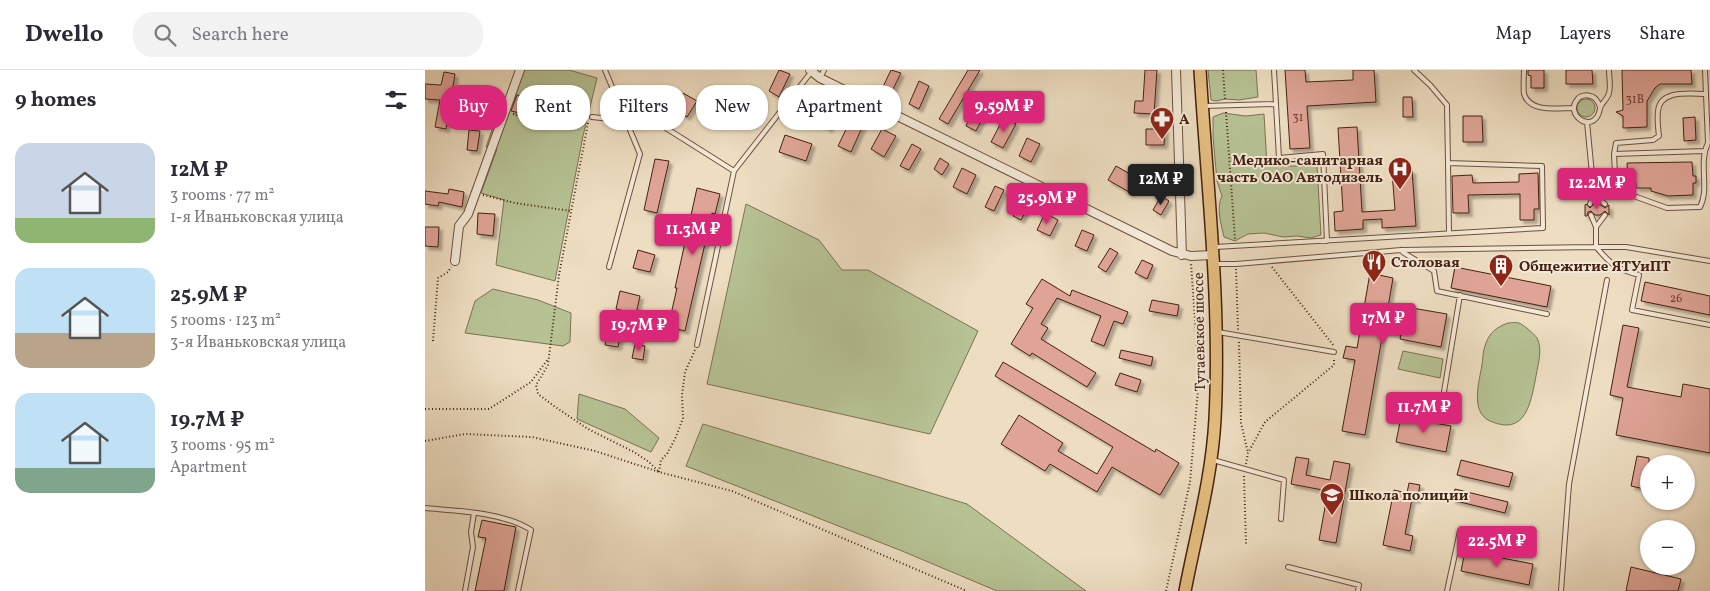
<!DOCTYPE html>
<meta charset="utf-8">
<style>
:root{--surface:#fff;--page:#f2f2f3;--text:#2b2b33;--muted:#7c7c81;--line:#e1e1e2;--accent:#db2777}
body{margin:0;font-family:Vollkorn,serif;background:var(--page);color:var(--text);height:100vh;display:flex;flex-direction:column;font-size:19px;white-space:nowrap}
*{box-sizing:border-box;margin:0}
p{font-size:16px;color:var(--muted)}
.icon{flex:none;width:28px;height:28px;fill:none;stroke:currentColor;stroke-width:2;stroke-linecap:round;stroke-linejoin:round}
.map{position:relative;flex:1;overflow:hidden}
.panel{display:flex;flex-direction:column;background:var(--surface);width:425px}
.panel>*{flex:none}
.hud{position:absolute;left:15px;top:15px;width:475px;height:45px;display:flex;gap:10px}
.controls{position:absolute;left:1215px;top:385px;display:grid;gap:10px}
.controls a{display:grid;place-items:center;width:55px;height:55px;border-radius:50%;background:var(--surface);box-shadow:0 1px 4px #0004;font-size:25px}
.price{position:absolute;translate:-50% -42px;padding:0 11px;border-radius:5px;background:var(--accent);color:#fff;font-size:16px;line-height:32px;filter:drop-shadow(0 1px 2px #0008)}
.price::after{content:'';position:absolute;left:50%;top:30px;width:15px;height:11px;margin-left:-8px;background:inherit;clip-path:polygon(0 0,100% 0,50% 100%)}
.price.active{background:#222;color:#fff}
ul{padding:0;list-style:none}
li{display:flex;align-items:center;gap:15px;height:125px;padding:0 15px}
li span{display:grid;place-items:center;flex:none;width:140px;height:100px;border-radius:15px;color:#555}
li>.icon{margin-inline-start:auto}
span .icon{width:60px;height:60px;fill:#fffc;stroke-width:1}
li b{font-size:21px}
h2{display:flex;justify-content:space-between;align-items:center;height:60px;padding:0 15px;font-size:21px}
.chip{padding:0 18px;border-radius:20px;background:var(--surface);box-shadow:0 1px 4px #0004;font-size:18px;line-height:45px}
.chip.active{background:var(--accent);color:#fff}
header{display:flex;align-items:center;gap:30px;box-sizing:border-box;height:70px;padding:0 25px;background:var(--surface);border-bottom:1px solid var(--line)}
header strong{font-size:24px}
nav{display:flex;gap:28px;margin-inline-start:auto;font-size:18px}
.search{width:350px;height:45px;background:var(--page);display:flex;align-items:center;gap:12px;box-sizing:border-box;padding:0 18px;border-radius:20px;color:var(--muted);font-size:19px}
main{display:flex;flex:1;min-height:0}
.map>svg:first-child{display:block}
.green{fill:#b6c294;stroke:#7d7252}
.building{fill:#dfa496;stroke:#442111;filter:url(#shadow)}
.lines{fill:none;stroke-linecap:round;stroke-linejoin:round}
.service-casing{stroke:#6e503d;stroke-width:6}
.minor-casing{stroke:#6e503d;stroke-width:10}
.primary-casing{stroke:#442111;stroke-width:14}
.path{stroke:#442111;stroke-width:2;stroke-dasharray:1 2.5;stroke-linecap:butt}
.service{stroke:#f3e9d7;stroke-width:4}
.minor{stroke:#f3e9d7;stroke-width:8}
.primary{stroke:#e6be80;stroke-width:11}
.labels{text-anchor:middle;stroke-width:4;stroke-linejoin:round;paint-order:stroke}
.number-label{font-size:12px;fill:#6b4232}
.poi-label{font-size:15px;font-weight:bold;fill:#442111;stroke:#f3e9d7;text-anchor:start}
.street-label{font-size:15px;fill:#442111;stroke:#f3e9d7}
</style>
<header>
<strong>Dwello</strong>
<div class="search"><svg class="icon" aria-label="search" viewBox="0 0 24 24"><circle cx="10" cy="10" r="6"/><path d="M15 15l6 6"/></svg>Search here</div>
<nav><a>Map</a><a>Layers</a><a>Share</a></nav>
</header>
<main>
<section class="panel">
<h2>9 homes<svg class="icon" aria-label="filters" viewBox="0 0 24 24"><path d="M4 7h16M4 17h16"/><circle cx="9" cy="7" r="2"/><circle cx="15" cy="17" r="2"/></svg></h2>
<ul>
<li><span style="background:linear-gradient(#c9d6e8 75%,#8fb573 0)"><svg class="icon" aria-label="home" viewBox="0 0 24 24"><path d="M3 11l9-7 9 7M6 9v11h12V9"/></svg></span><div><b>12M ₽</b><p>3 rooms · 77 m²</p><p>1-я Иваньковская улица</p></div></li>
<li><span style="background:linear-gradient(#bfe0f5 65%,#b9a48a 0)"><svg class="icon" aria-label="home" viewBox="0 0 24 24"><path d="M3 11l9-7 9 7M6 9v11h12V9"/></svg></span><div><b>25.9M ₽</b><p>5 rooms · 123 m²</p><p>3-я Иваньковская улица</p></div></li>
<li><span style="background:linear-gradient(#bfe0f5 75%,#7fa58c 0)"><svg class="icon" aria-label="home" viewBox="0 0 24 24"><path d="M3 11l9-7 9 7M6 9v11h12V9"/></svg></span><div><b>19.7M ₽</b><p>3 rooms · 95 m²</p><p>Apartment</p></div></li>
</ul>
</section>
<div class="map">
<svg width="1285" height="521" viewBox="0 0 1285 521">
<defs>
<filter id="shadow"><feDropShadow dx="3.5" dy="3.5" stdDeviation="1" flood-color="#0004"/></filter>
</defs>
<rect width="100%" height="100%" fill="#edddc1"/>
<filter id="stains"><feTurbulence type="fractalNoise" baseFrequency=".004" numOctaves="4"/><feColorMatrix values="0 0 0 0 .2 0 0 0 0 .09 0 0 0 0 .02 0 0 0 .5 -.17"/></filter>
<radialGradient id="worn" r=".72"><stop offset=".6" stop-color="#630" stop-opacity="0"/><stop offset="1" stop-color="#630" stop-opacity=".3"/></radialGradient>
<!-- green -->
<path class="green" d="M98 0H144L172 8 158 66 130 211 71 195 79 130 56 123 72 79 61 77 78 28 88 22Z
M783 0H831L833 27 814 30 800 29 791 31 786 30Z
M1152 38a9 9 0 1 1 18 0a9 9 0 1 1-18 0Z
M798 43 821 46 839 44 842 96H892L896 165 886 168 872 166 858 167 839 163 823 164 810 171 799 167C796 154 791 138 797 126L792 111 788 67V47Z
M321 134 394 170 417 200H443L553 261 505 364 282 314Z
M68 219 113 230 146 243 145 272 138 276 40 263 50 231Z
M1083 253C1086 253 1091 252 1094 253 1099 255 1109 264 1112 268 1118 279 1113 294 1111 306 1106 332 1101 367 1065 351 1045 342 1054 312 1057 295 1058 288 1058 279 1061 273 1065 262 1072 257 1083 253Z
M978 281 1018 289 1015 308 973 299Z
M154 324 200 339 234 368 226 382 152 349Z
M278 354 542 434 661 521H572L477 481 261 396Z"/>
<!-- building -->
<path class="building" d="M354 0 365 4 354 27 344 21Z
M466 0 476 3 465 25 456 21Z
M543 0H555L523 54 514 49Z
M720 0H732L729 44 709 43 710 31H718Z
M860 0H880L881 12 928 10V0H949L951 32 882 36 885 78 865 79Z
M1103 0H1119V18H1106V6L1103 5Z
M1141 0H1167L1168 14H1141Z
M1197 0H1266L1267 14H1235L1230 18 1222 31V57L1198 58V46L1191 42 1198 40Z
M19 2 30 4 21 59 10 57 15 30 0 29V14L16 15Z
M494 11 504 16 494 39 484 34Z
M258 23 272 31 262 47 249 39Z
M92 25 138 36 134 52 86 41Z
M978 27H987L988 47H978Z
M403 29 416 36 404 59 390 51Z
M547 42 558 47 551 61 541 56Z
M428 45 440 51 426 82 413 76Z
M1038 46H1057L1058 72H1038Z
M579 47 591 54 578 78 566 72Z
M1270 47 1271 70 1259 71 1258 48Z
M932 57 937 142 970 140 967 102 987 100 991 156 957 158V149L938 150V159L910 161 909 142 918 141 913 58Z
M457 59 471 66 459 87 446 79Z
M721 59H740L739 75H721Z
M44 60 55 61 52 81 42 80Z
M360 65 387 74 381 91 354 82Z
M602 68 615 74 606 92 594 86Z
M487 74 496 79 484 100 475 96Z
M515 88 524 94 517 105 509 99Z
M230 89 244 91 232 143 219 140Z
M1267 92 1268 106H1271V113H1268V125L1243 126 1226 121V118H1211V113L1203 114 1202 93Z
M691 96 714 109 706 123 683 110Z
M537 98 551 105 542 124 528 117Z
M1113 103 1114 139H1109V150H1095V124L1043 125 1044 143H1028L1027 106 1047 105 1048 113 1094 112V104Z
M570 116 579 120 569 141 560 137Z
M272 118 295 124 290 144 287 143 260 261 243 257 252 218H250Z
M24 119 39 122 37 137 14 132 13 136 0 134V121L23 124Z
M736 126 744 131 736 145 728 140Z
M597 129 605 134 596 150 588 146Z
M1161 134 1165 138 1169 134H1174L1180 138 1184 135V145L1180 141 1175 145H1170L1166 141 1163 142 1162 146H1160V135Z
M53 143 70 144 68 166 52 164Z
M620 143 633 150 625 166 612 160Z
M0 157H14L13 177 0 176Z
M657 160 669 165 662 181 650 176Z
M685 178 693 183 681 202 673 197Z
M213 180 230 185 225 202 208 198Z
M717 190 728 195 722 209 710 203Z
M1030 197 1126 216 1122 237 1026 218Z
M945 203 968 208 962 243 979 246 981 237 1022 244 1016 277 975 269 976 265 958 262 940 365 917 361 930 290 918 288 921 276 932 278Z
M617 209 645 226 647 220 703 242 698 254 689 251 679 276 666 271 676 246 632 228 616 254 623 258 616 269 671 303 662 317 607 283 605 286 586 274 608 238 601 234Z
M1220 212 1285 226V245L1216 231Z
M195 221 215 226 211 244 191 239Z
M727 230 754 235 752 246 724 241Z
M1198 255 1214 258 1202 317 1256 327 1258 314 1285 319V383L1191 365 1198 328 1185 325Z
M182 260 196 262 193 277 180 275Z
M210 274 220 276 218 290 207 288Z
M696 280 728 287 726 296 694 288Z
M578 292 730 382 731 379 754 393 735 425 687 397 672 422 625 394 620 401 576 374 594 345 638 373 633 381 672 404 688 377 570 306Z
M695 303 716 310 712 322 690 315Z
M976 347 1026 356 1021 382 971 372Z
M1212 386 1224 388V420L1206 416Z
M871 387 884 389 881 405 905 410 909 391 925 394 911 473 894 470 903 421 866 414Z
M1036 390 1088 403 1084 417 1032 405Z
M984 413 995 415 992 430 987 429 980 464 988 466 985 481 958 475 969 420 982 423Z
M1030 419 1083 432 1080 443 1027 430Z
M57 450 91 457 79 521H50L61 468 53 467Z
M1040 481 1108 494 1104 515 1036 501Z
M1206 497 1256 509 1253 521H1201Z"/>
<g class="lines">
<defs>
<path id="service" d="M180 0 215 84 184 197
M1099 0C1099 7 1098 17 1099 24 1105 43 1133 38 1148 38
M395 8 399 0
M851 34 854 88 898 84 902 171
M779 36 851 34 849 0
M1175 37C1173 32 1171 27 1165 26 1161 24 1154 26 1152 30 1141 43 1162 61 1172 47 1175 43 1174 40 1176 36 1178 32 1183 28 1184 23 1186 17 1184 7 1184 0
M167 47 194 50 199 44 236 55 309 101
M1162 52 1169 125 1165 134
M1189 84 1279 81
M1023 93 1024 163
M1191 122 1189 84 1191 73 1228 70 1234 66C1233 58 1232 49 1233 41 1235 19 1265 24 1281 24
M1169 125 1191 122 1206 125 1242 138 1275 137C1285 118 1273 93 1283 73L1280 0
M1169 125 1180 134
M1166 145 1171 157V177C1187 195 1189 198 1214 205L1207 240 1285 255
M1171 157 1180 145
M790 177 1118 158 1117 96 1023 93 1022 35 1005 15 989 0
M976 180 979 183 1009 201 1012 221 1122 244
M789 194H811L976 180 1171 177H1201L1285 191
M793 262 909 282
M272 275 309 101 387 1
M1015 346 1035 225
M788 390 859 410 856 449
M0 438C33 441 78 442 106 460L93 521
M863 497 934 515 933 521
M40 521 48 477 46 462 49 443
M1022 521 1035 461
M1136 521 1144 414 1182 210"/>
<path id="minor" d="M385 0 395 8 747 181 766 186 787 185
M751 0 757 185
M30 191 34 156 43 144 95 0"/>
<path id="primary" d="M760 521C771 464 787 407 790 349 796 233 782 116 775 0"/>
</defs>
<!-- service casing -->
<use href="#service" class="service-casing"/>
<!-- minor casing -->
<use href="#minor" class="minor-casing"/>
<!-- primary casing -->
<use href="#primary" class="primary-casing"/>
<!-- path -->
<path class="path" d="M798 0 800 30
M95 24 140 34 148 43 160 45
M801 42 810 170
M88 44 136 56 140 47 148 43
M163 53 134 205 123 295 111 315 113 324 129 336 163 359 209 382 224 392 233 401
M58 125 90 133 146 141
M847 197 909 276
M811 199 813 260
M8 271 13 208 23 202 26 197
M814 272 816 353 823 383
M0 339H64L106 312 123 289
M0 371 40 364 107 367 170 381 234 402 307 421 542 521
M821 394 823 383 840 352 909 295V288
M234 402 236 390 242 384 251 367 258 348 257 325 260 302 270 280
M819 406 821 474
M741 521 765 412 774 308 766 193"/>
<!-- service -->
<use href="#service" class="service"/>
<!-- minor -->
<use href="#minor" class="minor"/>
<!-- primary -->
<use href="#primary" class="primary"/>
</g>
<!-- icons -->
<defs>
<symbol id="pharmacy-pin" viewBox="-11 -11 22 30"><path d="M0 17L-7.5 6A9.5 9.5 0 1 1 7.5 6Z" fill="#8f2418" stroke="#f3e9d7"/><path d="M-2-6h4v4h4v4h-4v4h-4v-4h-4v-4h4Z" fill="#fff"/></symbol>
<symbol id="hospital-pin" viewBox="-11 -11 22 30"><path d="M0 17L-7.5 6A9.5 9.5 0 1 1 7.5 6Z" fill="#8f2418" stroke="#f3e9d7"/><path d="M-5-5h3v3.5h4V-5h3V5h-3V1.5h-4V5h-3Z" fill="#fff"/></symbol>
<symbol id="restaurant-pin" viewBox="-11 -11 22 30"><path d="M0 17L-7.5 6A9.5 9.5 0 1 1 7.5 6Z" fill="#8f2418" stroke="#f3e9d7"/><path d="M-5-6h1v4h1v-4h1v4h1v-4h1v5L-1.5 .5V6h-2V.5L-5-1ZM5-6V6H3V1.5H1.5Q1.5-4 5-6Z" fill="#fff"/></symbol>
<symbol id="building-pin" viewBox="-11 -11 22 30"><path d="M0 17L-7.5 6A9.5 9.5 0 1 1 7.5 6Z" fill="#8f2418" stroke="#f3e9d7"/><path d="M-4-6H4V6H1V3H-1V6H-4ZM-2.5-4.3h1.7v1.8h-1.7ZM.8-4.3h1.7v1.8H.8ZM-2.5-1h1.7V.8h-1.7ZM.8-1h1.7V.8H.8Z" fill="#fff"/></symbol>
<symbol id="university-pin" viewBox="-11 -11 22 30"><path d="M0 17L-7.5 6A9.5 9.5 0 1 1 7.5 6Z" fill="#8f2418" stroke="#f3e9d7"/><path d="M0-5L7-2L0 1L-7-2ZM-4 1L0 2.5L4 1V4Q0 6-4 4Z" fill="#fff"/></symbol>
</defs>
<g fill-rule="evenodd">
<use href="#pharmacy-pin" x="723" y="35" width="28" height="38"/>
<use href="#hospital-pin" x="961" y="85" width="28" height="38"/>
<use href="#restaurant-pin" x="935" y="178" width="28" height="38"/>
<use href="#building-pin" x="1062" y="182" width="28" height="38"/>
<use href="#university-pin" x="893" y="411" width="28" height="38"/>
</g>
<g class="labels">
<!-- number labels -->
<g class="number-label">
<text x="1210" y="33">31В</text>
<text x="873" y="51">31</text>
<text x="1251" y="232">26</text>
</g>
<!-- poi labels -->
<g class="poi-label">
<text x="754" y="54">А</text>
<text x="958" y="95" text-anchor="end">Медико-санитарная<tspan x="958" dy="17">часть ОАО Автодизель</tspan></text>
<text x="966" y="197">Столовая</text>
<text x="1094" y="201">Общежитие ЯТУиПТ</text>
<text x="924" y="430">Школа полиции</text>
</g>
<!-- street labels -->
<g class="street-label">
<text transform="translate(774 262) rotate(-91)" y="5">Тутаевское шоссе</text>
</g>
</g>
<rect width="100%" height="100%" filter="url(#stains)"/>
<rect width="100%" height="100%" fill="url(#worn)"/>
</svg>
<div class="controls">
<a>+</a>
<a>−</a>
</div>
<b class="price" style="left:579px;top:63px">9.59M ₽</b>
<b class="price active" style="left:736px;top:136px">12M ₽</b>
<b class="price" style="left:1172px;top:140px">12.2M ₽</b>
<b class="price" style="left:622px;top:155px">25.9M ₽</b>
<b class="price" style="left:268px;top:186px">11.3M ₽</b>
<b class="price" style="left:958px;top:275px">17M ₽</b>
<b class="price" style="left:214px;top:282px">19.7M ₽</b>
<b class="price" style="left:999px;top:364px">11.7M ₽</b>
<b class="price" style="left:1072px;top:498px">22.5M ₽</b>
<div class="hud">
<a class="chip active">Buy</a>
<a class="chip">Rent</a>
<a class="chip">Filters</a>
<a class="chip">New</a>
<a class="chip">Apartment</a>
</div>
</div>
</main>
